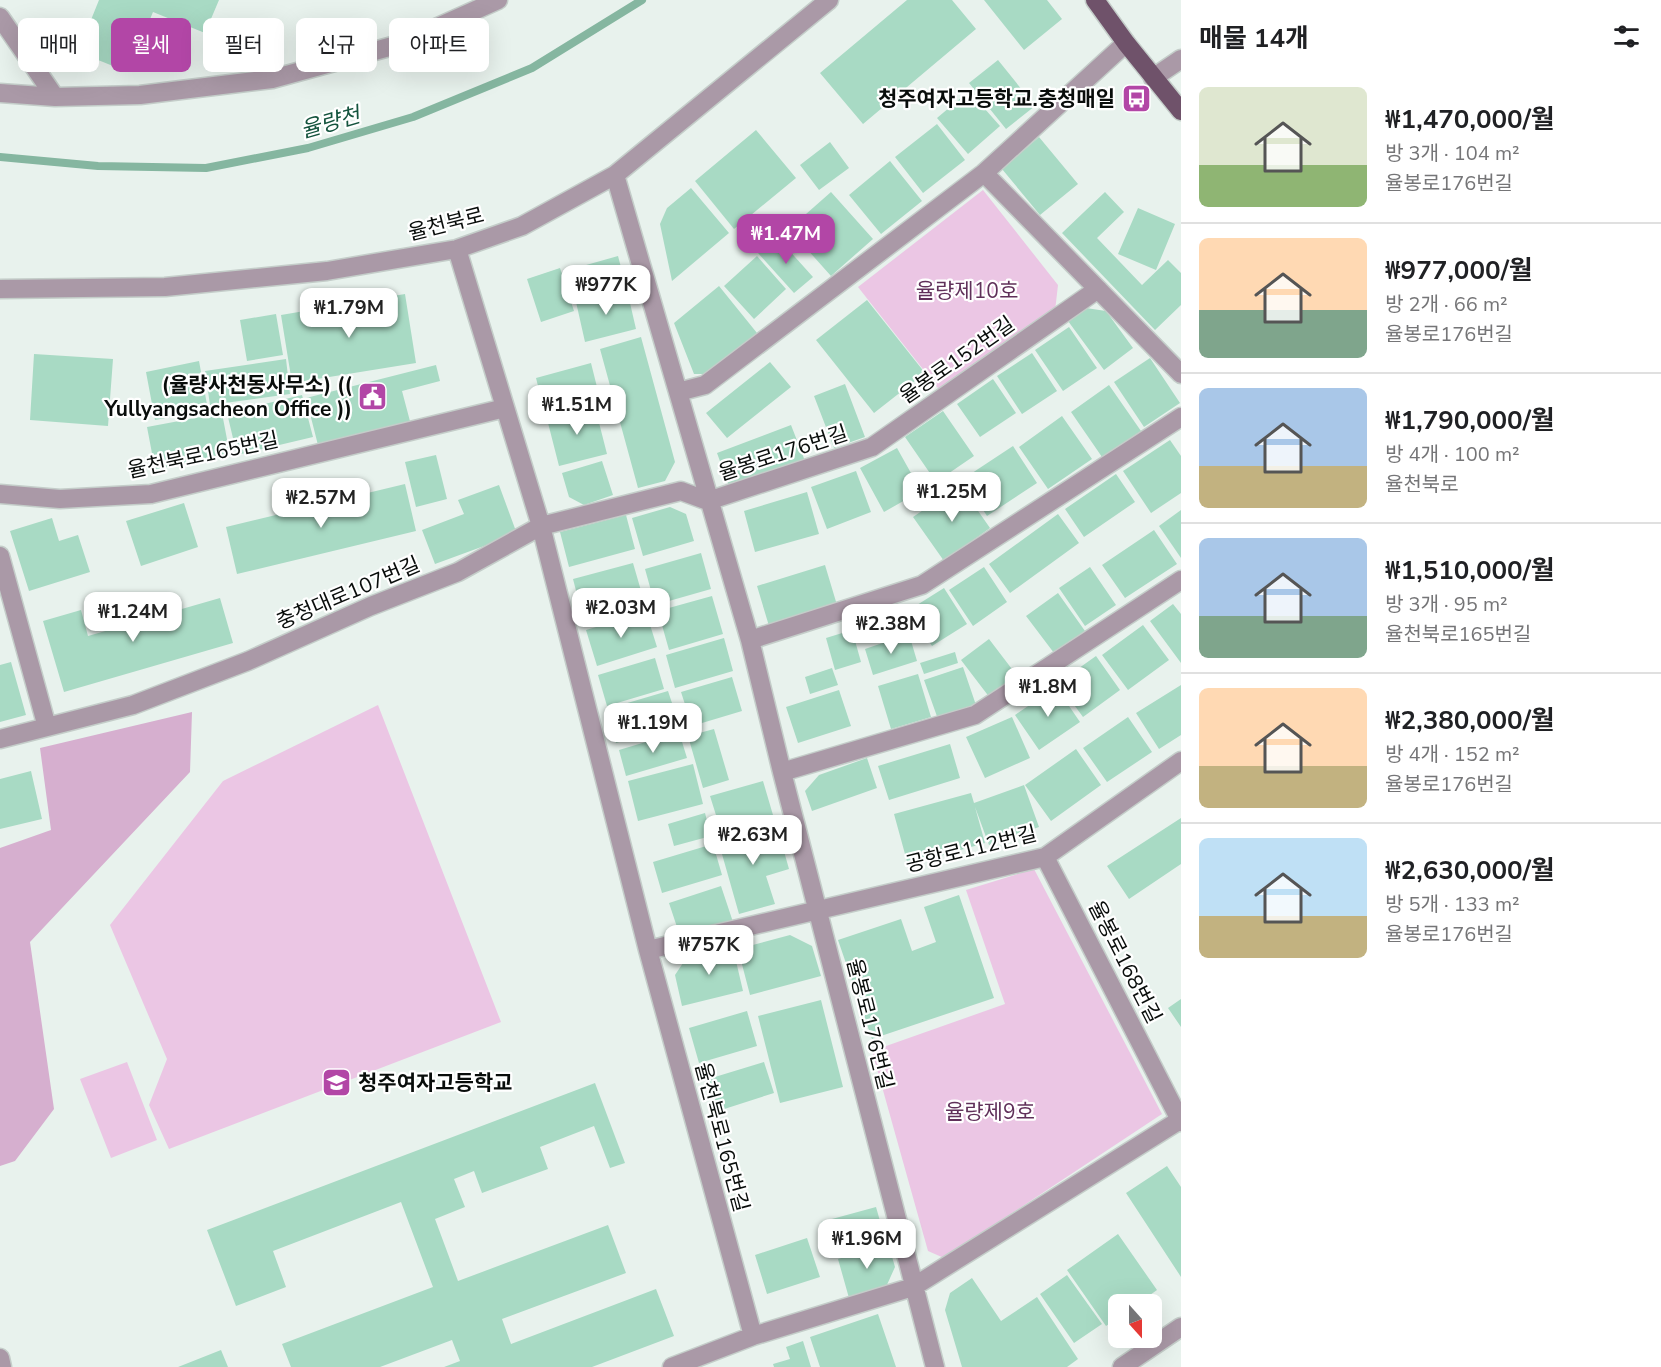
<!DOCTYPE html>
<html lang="ko">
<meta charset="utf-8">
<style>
:root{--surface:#fff;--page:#f6f6f6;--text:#202124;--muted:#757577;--line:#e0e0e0;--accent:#b246a6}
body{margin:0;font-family:"Nunito Sans","Noto Sans KR",sans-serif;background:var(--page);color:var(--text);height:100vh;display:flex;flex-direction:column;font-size:22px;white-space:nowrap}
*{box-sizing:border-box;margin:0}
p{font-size:20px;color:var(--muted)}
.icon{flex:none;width:33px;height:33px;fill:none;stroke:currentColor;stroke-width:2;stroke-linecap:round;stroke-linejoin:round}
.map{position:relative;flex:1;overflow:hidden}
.drawer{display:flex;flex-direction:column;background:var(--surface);width:480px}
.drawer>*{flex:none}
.banner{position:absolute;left:18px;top:18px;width:570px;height:54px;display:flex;gap:12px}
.needle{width:39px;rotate:159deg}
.buttons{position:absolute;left:1108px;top:1294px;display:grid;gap:12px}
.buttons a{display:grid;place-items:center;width:54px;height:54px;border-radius:9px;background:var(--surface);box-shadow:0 6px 24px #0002;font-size:30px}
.price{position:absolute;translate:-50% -51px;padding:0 14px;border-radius:12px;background:#fff;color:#222;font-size:20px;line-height:39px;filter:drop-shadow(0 2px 3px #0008)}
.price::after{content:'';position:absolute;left:50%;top:36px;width:18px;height:14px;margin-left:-9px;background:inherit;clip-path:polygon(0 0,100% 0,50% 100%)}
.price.selected{background:var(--accent);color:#fff}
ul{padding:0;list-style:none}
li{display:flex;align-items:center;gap:18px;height:150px;padding:0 18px}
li+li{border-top:2px solid var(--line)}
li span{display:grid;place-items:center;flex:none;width:168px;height:120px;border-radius:9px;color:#555}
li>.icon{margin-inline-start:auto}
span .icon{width:72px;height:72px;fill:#fffc;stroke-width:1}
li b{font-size:26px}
h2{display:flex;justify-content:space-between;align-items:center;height:72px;padding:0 18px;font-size:26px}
.tag{padding:0 21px;border-radius:9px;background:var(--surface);box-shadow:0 6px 24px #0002;font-size:21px;line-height:54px}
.tag.selected{background:var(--accent);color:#fff}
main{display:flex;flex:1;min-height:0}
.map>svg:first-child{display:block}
.green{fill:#ebc6e4}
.forest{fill:#d6afcf}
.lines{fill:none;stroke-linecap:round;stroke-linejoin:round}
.stream{stroke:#85b6a0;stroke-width:8}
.building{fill:#a8dac4}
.minor-casing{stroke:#c4cdc9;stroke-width:21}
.major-casing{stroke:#c4cdc9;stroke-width:21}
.minor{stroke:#aa99a7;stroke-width:18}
.major{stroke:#6f526a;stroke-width:18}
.labels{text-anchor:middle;stroke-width:4.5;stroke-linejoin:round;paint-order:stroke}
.poi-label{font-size:21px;font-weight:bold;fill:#090d0b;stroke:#fff;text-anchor:end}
.street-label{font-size:21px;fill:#090d0b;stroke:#fff}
.park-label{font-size:21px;fill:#60305a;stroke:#fff}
.water-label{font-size:22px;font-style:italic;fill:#15543e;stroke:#fff}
</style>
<main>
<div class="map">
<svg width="1181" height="1367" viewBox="0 0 1181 1367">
<rect width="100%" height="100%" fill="#e8f2ed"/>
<!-- green -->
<path class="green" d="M983 190 1058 285 1055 311 945 397 858 287Z
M378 705 501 1022 169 1149 149 1105 167 1059 110 925 223 781Z
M1034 869 1162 1114 944 1258 928 1251 872 1051 1005 1004 966 890Z
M127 1062 157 1140 111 1158 80 1079Z"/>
<!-- forest -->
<path class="forest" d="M192 712 190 772 30 942 54 1109 15 1161 0 1166V848L51 830 40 748Z"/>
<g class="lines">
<!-- stream -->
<path class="stream" d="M0 157 98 166 206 168 308 148 413 117 532 68 642 0"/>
</g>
<!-- building -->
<path class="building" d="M99 0H219L205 33 153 12 128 72 78 52Z
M907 0H952L976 29 863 124 820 73Z
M984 0H1047L1062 19 1024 50Z
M998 60 1035 106 1006 129 969 83Z
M969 91 1000 126 968 154 937 118Z
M937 124 965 160 923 193 895 157Z
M756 130 796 178 734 229 695 181Z
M1039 137 1078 184 1040 215 1002 169Z
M830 142 849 168 819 190 800 165Z
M890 161 922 201 881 234 849 195Z
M691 188 729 233 672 281 660 224 667 208Z
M831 192 873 239 831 276 789 229Z
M1105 192 1124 212 1097 238 1142 285 1168 260 1181 273V305L1155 330 1062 233Z
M1138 208 1175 224 1156 270 1118 254Z
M777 237 813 277 794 293 758 253Z
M618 256 626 286 572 300 565 271Z
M757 256 786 289 754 319 724 286Z
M560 268 574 311 541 322 527 279Z
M719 286 757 333 706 374H694L674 323Z
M627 290 636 329 585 342 576 302Z
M405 294 416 363 292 383 281 315Z
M867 300 925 373 874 413 816 340Z
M1086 308 1106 311 1133 348 1104 370 1068 321Z
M276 314 283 355 247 361 240 320Z
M1069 327 1097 368 1063 391 1035 350Z
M641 337 675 462 665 481 638 488 600 349Z
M1032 353 1057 391 1022 414 997 376Z
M34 354 113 359 108 426 30 420Z
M1150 358 1180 403 1144 427 1114 382Z
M286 359 290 394 210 405 205 371Z
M199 361 208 410 155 420 146 372Z
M770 362 791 387 727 438 706 413Z
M591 363 599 395 544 410 536 378Z
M436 365 440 381 402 391 411 425 319 449 306 398Z
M993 379 1016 413 980 437 957 404Z
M845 384 865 437 834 448 814 396Z
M1109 385 1141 431 1102 457 1071 412Z
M302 395 313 437 237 455 227 413Z
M595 407 607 454 559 466 547 419Z
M943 411 974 456 936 482 905 437Z
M222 413 230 455 155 469 147 427Z
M1062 416 1092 459 1048 489 1019 447Z
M791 425 805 461 730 489 717 453Z
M1170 440 1181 456V493L1151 513 1123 471Z
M1013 446 1037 483 987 516 963 479Z
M897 448 921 491 884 512 860 468Z
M436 455 447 499 416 507 405 462Z
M602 461 613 495 584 505 569 497 562 473Z
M856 471 871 512 827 529 811 487Z
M1116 474 1135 502 1084 537 1065 509Z
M405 484 416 531 237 574 226 527Z
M499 485 517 534 435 564 422 530 464 514 458 500Z
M960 485 990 528 944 561 913 517Z
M807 492 819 534 755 552 744 511Z
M184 503 198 547 141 566 126 521Z
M670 507 686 514 694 541 643 556 632 518Z
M1181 510V558L1159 526Z
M1058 514 1079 543 1010 593 989 564Z
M626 515 635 549 569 567 560 532Z
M52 518 59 541 78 535 90 572 29 591 10 531Z
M1154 530 1177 564 1125 598 1102 565Z
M701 553 711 589 655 605 645 569Z
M633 563 644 601 583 618 573 579Z
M825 565 837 605 769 626 757 586Z
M984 567 1007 602 973 626 949 590Z
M1090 567 1116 605 1085 626 1059 588Z
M944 588 967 624 932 646 909 610Z
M1058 593 1085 631 1054 653 1026 616Z
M712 596 723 634 669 650 658 611Z
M220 598 233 643 64 692 43 621 81 610 88 636Z
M1173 604 1181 614V663L1150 621Z
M646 612 657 647 597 666 586 630Z
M1143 625 1169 660 1128 690 1102 655Z
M852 630 861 662 835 670 826 638Z
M909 634 917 661 873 675 865 649Z
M724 638 733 671 675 688 666 655Z
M989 639 1018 677 990 698 961 660Z
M955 652 958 663 924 674 920 663Z
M1096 656 1120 690 1083 717 1058 683Z
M655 658 664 689 607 706 598 675Z
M11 662 26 715 0 722V665Z
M963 667 977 708 939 722 924 680Z
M832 668 838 685 810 694 805 677Z
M918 674 931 717 891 729 878 686Z
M732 677 742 711 692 726 681 692Z
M1181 685V735L1159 749 1136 713Z
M1056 687 1080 722 1039 750 1015 715Z
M839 690 851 726 798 743 786 707Z
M668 691 679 724 616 743 610 723 628 718 624 704Z
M1012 717 1030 758 985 778 966 737Z
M1128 717 1152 752 1107 782 1083 748Z
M714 729 729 780 703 788 688 736Z
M679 732 687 758 626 776 619 750Z
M950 744 960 778 889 800 878 766Z
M1076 749 1101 785 1051 821 1025 785Z
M867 758 877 788 812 811 805 791 819 775Z
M693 764 703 804 638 821 628 781Z
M31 771 42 819 0 829V779Z
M763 781 773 815 721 831 710 796Z
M1024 785 1039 827 989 845 975 807 985 843 908 865 894 814 971 793 974 803Z
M705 813 711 836 674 846 668 824Z
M1181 818V864L1129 899 1107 866Z
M776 823 789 869 766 876 775 904 739 914 718 840Z
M713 844 722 875 662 893 653 862Z
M721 886 733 922 681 939 669 903Z
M959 895 994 998 872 1039 838 940 901 919 912 951 936 942 924 907Z
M790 935 812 946 821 976 750 995 738 949Z
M732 944 743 991 682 1006 675 975 689 954Z
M1181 999V1027L1168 1008Z
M821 1000 843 1087 780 1103 758 1016Z
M747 1011 757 1046 699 1063 689 1028Z
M764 1062 774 1093 715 1112 705 1080Z
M595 1083 625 1163 610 1168 594 1126 540 1147 548 1169 482 1193 474 1171 454 1179 465 1207 435 1219 458 1281 608 1225 626 1273 502 1319 511 1344 656 1289 674 1336 592 1367H444L460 1361 452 1340 380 1367H291L282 1344 433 1287 401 1202 273 1251 286 1287 236 1306 207 1230Z
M1167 1166 1181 1187V1277L1126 1193Z
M876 1207 884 1235 829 1250 821 1222Z
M1118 1234 1157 1290 1136 1305H1119V1317L1106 1326 1067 1270Z
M807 1238 820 1277 767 1294 755 1255Z
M888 1243 895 1267 886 1287 849 1298 838 1259Z
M1067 1275 1102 1324 1074 1343 1040 1294Z
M972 1278 1001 1321 1037 1297 1078 1359 1067 1367H962L945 1310 950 1293Z
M878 1314 896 1367H820L810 1337Z
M803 1341 811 1367H774L773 1364 790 1359 786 1347Z
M221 1350 228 1367H178Z"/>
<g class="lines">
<defs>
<path id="minor" d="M0 17 55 97
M1153 78 1181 59
M0 93 55 97 140 95 272 79 400 44 498 0
M984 173 1181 374
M615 175 750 640 782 772 935 1367
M457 249 541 526 648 950 753 1336
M0 289 165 287 327 271 457 249 522 226 615 175 829 0
M678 392 705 385 984 173 1126 43
M0 494 60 499 151 494 505 408
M0 556 47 727
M750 640 922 585 1181 417
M0 739 133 705 248 661 371 606 458 572 541 526 681 491 708 501 872 447 1098 289
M782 772 975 715 1181 580
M1045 857 1181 1122
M648 950 1045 857 1181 761
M0 1358 2 1367
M672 1367 753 1336 913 1287 1180 1120
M1122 1367 1181 1327"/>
<path id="major" d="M1095 0 1126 43 1181 111"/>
</defs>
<!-- minor casing -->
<use href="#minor" class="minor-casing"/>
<!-- major casing -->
<use href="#major" class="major-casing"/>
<!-- minor -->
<use href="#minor" class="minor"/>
<!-- major -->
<use href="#major" class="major"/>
</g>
<!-- icons -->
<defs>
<symbol id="bus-square" viewBox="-11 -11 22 22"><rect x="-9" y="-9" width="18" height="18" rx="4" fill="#b246a6" stroke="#fff"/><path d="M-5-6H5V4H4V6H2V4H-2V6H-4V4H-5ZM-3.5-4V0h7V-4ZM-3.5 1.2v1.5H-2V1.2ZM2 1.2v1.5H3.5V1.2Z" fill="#fff"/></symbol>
<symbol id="civic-square" viewBox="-11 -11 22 22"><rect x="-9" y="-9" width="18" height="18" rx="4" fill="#b246a6" stroke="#fff"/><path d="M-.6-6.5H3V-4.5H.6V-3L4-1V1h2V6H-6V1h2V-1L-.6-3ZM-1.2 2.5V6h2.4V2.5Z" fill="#fff"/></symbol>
<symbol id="school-square" viewBox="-11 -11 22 22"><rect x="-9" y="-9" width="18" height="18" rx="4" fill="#b246a6" stroke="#fff"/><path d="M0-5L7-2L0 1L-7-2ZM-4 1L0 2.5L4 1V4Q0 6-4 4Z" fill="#fff"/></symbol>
</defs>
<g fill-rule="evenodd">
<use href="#bus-square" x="1120" y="82" width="33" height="33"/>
<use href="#civic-square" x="356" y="380" width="33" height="33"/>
<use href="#school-square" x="320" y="1066" width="33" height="33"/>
</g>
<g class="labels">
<!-- poi labels -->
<g class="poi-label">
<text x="1115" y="106">청주여자고등학교.충청매일</text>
<text x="352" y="392">(율량사천동사무소) ((<tspan x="352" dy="24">Yullyangsacheon Office ))</tspan></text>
<text x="358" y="1090" text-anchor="start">청주여자고등학교</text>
</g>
<!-- street labels -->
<g class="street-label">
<text transform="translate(446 224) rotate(-14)" y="7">율천북로</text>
<text transform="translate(957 360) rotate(-35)" y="7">율봉로152번길</text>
<text transform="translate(783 453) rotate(-18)" y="7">율봉로176번길</text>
<text transform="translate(203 455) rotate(-12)" y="7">율천북로165번길</text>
<text transform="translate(348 593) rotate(-23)" y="7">충청대로107번길</text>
<text transform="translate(971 849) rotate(-14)" y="7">공항로112번길</text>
<text transform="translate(1125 962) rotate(63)" y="7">율봉로168번길</text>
<text transform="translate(870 1024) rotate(76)" y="7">율봉로176번길</text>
<text transform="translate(722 1137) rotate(75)" y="7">율천북로165번길</text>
</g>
<!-- park labels -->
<g class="park-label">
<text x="967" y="298">율량제10호</text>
<text x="990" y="1119">율량제9호</text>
</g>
<!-- water labels -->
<g class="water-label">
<text transform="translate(330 122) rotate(-16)" y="8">율량천</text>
</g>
</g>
</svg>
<div class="buttons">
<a><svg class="needle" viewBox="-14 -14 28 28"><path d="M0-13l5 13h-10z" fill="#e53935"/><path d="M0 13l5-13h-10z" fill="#757577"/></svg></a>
</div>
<b class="price selected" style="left:786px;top:265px">₩1.47M</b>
<b class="price" style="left:606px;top:316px">₩977K</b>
<b class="price" style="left:349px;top:339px">₩1.79M</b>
<b class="price" style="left:577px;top:436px">₩1.51M</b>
<b class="price" style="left:952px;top:523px">₩1.25M</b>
<b class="price" style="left:321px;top:529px">₩2.57M</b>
<b class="price" style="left:621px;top:639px">₩2.03M</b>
<b class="price" style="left:133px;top:643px">₩1.24M</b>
<b class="price" style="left:891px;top:655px">₩2.38M</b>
<b class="price" style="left:1048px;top:718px">₩1.8M</b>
<b class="price" style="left:653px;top:754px">₩1.19M</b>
<b class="price" style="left:753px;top:866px">₩2.63M</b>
<b class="price" style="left:709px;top:976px">₩757K</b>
<b class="price" style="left:867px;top:1270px">₩1.96M</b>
<div class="banner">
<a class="tag">매매</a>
<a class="tag selected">월세</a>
<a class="tag">필터</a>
<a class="tag">신규</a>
<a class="tag">아파트</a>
</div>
</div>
<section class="drawer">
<h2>매물 14개<svg class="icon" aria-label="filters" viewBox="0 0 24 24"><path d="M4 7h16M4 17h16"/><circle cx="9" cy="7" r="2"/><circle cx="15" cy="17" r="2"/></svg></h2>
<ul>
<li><span style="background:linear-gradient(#dfe7d0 65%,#8fb573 0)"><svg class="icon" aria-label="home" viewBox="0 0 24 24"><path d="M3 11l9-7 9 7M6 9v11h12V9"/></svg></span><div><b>₩1,470,000/월</b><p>방 3개 · 104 m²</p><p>율봉로176번길</p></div></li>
<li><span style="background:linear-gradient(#ffd9b3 60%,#7fa58c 0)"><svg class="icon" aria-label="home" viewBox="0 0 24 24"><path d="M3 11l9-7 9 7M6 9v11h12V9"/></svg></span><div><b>₩977,000/월</b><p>방 2개 · 66 m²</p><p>율봉로176번길</p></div></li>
<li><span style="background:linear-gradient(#a9c7e8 65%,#c2b280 0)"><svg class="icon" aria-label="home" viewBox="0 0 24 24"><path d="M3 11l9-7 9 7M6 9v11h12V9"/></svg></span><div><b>₩1,790,000/월</b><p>방 4개 · 100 m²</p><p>율천북로</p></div></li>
<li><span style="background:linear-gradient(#a9c7e8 65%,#7fa58c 0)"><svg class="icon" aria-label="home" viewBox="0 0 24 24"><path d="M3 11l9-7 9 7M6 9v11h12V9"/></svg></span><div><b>₩1,510,000/월</b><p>방 3개 · 95 m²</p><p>율천북로165번길</p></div></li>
<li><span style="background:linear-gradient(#ffd9b3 65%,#c2b280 0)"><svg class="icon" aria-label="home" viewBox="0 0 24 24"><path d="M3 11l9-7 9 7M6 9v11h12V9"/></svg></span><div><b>₩2,380,000/월</b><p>방 4개 · 152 m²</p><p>율봉로176번길</p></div></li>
<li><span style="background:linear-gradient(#bfe0f5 65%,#c2b280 0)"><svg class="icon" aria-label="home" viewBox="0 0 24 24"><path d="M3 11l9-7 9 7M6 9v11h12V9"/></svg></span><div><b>₩2,630,000/월</b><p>방 5개 · 133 m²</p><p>율봉로176번길</p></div></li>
</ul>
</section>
</main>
